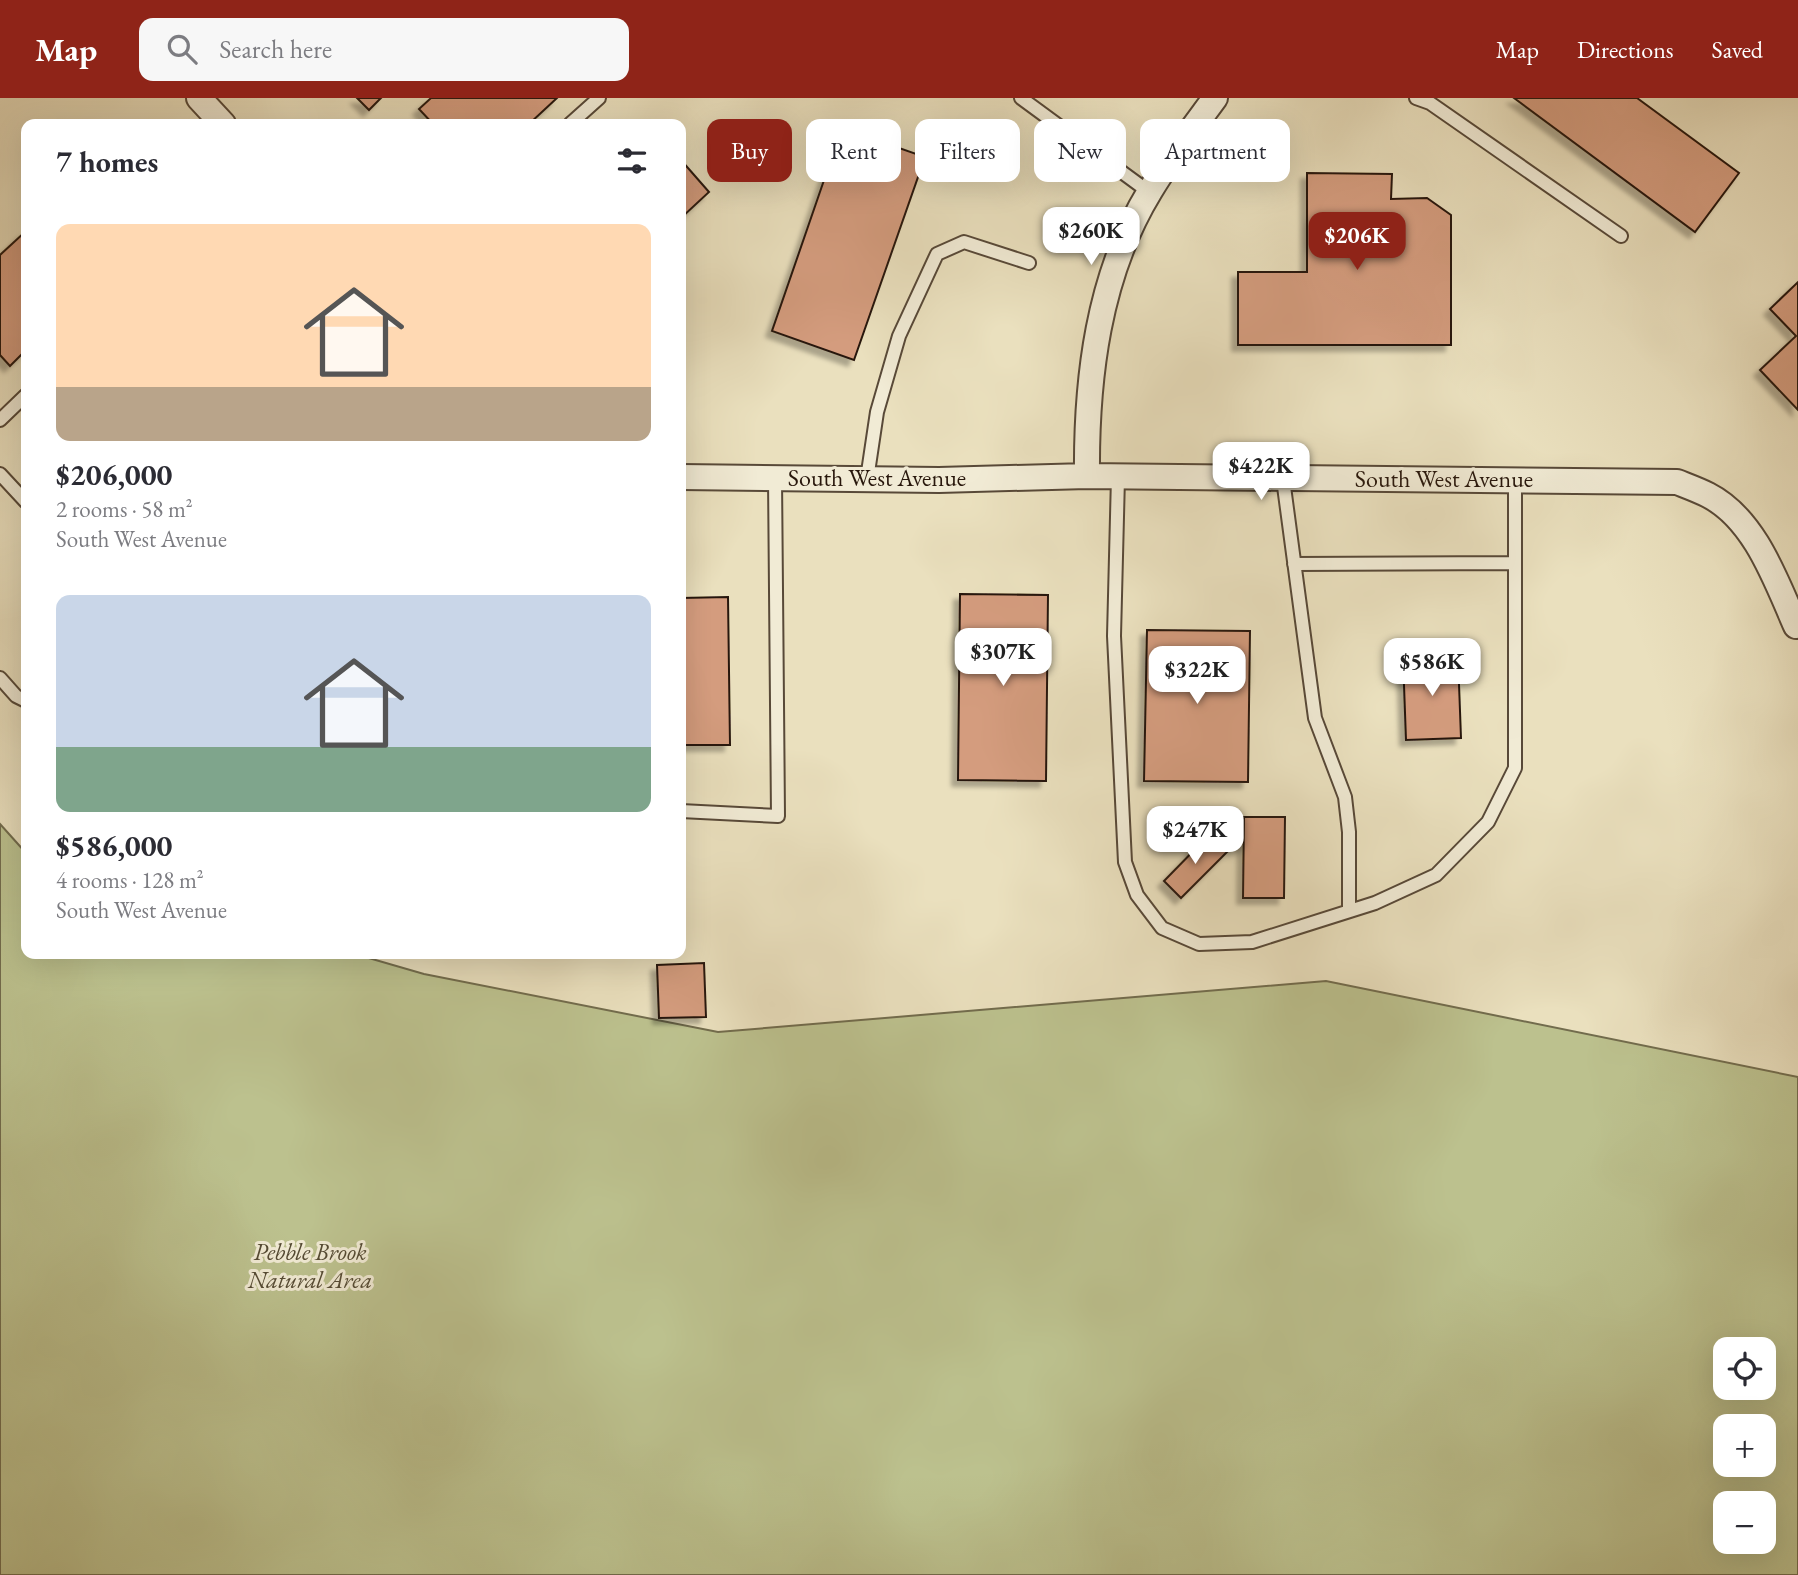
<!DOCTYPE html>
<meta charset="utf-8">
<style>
:root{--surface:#fff;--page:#f7f7f7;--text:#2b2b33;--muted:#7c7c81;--accent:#8f2418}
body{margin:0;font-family:"EB Garamond",serif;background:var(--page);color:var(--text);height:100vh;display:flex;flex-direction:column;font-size:26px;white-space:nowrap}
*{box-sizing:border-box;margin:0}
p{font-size:23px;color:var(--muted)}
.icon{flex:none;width:38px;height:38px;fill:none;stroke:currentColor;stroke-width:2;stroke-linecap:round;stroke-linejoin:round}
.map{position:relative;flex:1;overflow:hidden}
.side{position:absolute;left:21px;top:21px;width:665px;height:840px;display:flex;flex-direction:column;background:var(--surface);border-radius:14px;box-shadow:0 7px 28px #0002}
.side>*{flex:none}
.banner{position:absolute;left:707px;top:21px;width:665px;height:63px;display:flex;gap:14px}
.buttons{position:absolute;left:1713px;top:1239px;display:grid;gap:14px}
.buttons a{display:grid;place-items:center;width:63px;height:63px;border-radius:14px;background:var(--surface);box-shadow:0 7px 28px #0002;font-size:35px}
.price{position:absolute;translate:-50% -60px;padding:0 16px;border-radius:14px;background:#fff;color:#222;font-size:23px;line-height:46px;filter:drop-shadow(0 2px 4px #0008)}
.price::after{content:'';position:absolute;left:50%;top:42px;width:21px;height:16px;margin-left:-10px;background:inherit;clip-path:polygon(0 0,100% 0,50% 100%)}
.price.on{background:var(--accent);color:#fff}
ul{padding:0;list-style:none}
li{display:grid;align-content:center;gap:14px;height:371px;padding:0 35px}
li span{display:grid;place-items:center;height:217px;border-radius:14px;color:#555}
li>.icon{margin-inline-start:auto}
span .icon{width:126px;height:126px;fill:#fffc;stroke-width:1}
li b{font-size:30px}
h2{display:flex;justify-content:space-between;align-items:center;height:84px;padding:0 35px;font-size:30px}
.chip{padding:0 24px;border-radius:14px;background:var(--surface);box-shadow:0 7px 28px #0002;font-size:24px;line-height:63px}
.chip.on{background:var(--accent);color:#fff}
header{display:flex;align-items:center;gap:42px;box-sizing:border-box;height:98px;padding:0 35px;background:var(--accent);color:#fff}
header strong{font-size:33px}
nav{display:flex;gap:38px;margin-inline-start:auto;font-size:24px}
.search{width:490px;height:63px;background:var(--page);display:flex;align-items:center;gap:18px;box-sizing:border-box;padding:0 24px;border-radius:14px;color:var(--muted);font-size:26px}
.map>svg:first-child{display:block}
.green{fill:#bcc18e;stroke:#726c4d;stroke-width:2;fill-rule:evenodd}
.building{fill:#d49c7e;stroke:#28170c;stroke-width:2;filter:url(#shadow)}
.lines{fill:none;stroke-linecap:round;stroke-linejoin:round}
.lane-casing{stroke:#584938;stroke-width:16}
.street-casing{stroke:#584938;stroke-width:28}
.lane{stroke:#f1ebd5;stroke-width:12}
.street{stroke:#f1ebd5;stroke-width:24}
.labels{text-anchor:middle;stroke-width:6;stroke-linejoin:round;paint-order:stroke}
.street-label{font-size:24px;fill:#28170c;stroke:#f1ebd5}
.park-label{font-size:24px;font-style:italic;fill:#544a33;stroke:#f1ebd5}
</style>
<header>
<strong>Map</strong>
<div class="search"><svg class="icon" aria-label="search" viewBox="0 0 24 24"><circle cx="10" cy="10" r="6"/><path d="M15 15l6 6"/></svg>Search here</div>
<nav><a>Map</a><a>Directions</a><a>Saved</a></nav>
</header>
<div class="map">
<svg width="1798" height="1477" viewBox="0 0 1798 1477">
<defs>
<filter id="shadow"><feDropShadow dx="-6" dy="6" stdDeviation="2" flood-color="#0004"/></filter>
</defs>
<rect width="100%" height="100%" fill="#eae0be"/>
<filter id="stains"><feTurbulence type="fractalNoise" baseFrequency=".00286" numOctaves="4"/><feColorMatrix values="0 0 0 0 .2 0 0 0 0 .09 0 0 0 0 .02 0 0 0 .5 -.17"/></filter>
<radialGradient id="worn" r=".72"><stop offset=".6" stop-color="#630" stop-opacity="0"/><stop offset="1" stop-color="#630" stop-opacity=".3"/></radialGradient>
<!-- green -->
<path class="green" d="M0 726 26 755V856H355L424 876 718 934 1326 883 1798 979V1477H0ZM1726 1251H1764V1290H1726ZM1726 1328H1764V1367H1726ZM1726 1405H1764V1444H1726Z"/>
<!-- building -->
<path class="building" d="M357 0H381L369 12Z
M431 0H557L529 26H433L419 11Z
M1514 0H1637L1739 75 1695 134Z
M842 30 925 59 854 262 772 233Z
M681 62 709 94 681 120Z
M1307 75 1392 76 1391 101 1427 100 1451 117V247H1238V174H1307Z
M26 133V252L10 268 0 257V157Z
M1798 184V312L1760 272 1796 238 1770 211Z
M960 496 1048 497 1046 683 958 682Z
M728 499 730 647H681V500Z
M1147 532 1250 533 1248 684 1144 683Z
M1458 559 1461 640 1406 642 1403 560Z
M1244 719H1285L1284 800H1243Z
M1209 737 1227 754 1181 800 1164 783Z
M704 865 706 919 659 920 657 867Z"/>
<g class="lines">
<defs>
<path id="lane" d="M1021 0 1149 94
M1416 0 1430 5 1621 138
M570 26 599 0
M0 322 26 297
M0 376 26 404
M1118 379 1114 538 1125 764 1137 797 1162 830 1199 846 1252 844 1375 805 1436 777 1488 724 1515 670V381
M867 381 877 314 899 238 937 156 964 144 1029 165
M1283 381 1315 620 1345 699 1349 734V813
M1294 466 1514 465
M0 580 16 598 26 603
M681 713 778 718 775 380"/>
<path id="street" d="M199 0 223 26
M1087 378C1086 281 1098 178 1150 93 1169 61 1193 30 1215 0
M681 379 939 382 1087 378 1677 384C1687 388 1698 392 1708 397 1755 421 1776 483 1796 528"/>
</defs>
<!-- lane casing -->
<use href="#lane" class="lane-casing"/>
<!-- street casing -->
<use href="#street" class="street-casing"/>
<!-- lane -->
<use href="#lane" class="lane"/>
<!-- street -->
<use href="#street" class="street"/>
</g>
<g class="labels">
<!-- street labels -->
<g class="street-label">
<text x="877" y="388">South West Avenue</text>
<text x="1444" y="389">South West Avenue</text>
</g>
<!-- park labels -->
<g class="park-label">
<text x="310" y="1162">Pebble Brook<tspan x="310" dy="28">Natural Area</tspan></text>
</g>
</g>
<rect width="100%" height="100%" filter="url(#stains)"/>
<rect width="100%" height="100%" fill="url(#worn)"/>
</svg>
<div class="buttons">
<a><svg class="icon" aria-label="locate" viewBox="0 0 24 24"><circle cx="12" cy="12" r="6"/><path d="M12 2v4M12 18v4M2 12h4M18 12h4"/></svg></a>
<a>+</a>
<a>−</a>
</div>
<b class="price" style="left:1091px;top:169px">$260K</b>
<b class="price on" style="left:1357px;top:174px">$206K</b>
<b class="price" style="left:1261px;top:404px">$422K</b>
<b class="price" style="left:1003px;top:590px">$307K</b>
<b class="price" style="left:1432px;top:600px">$586K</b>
<b class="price" style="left:1197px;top:608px">$322K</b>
<b class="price" style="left:1195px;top:768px">$247K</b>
<div class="banner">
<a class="chip on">Buy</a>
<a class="chip">Rent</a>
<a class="chip">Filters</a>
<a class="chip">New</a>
<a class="chip">Apartment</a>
</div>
<section class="side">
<h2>7 homes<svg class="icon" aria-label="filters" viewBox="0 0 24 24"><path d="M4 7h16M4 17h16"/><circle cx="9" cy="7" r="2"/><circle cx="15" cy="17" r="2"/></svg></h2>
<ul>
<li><span style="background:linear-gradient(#ffd9b3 75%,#b9a48a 0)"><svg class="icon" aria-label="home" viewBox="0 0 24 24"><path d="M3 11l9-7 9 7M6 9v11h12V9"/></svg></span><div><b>$206,000</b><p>2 rooms · 58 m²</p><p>South West Avenue</p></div></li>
<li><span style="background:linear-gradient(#c9d6e8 70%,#7fa58c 0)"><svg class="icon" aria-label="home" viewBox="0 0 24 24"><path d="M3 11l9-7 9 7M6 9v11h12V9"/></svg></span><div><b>$586,000</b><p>4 rooms · 128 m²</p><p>South West Avenue</p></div></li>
</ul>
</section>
</div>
